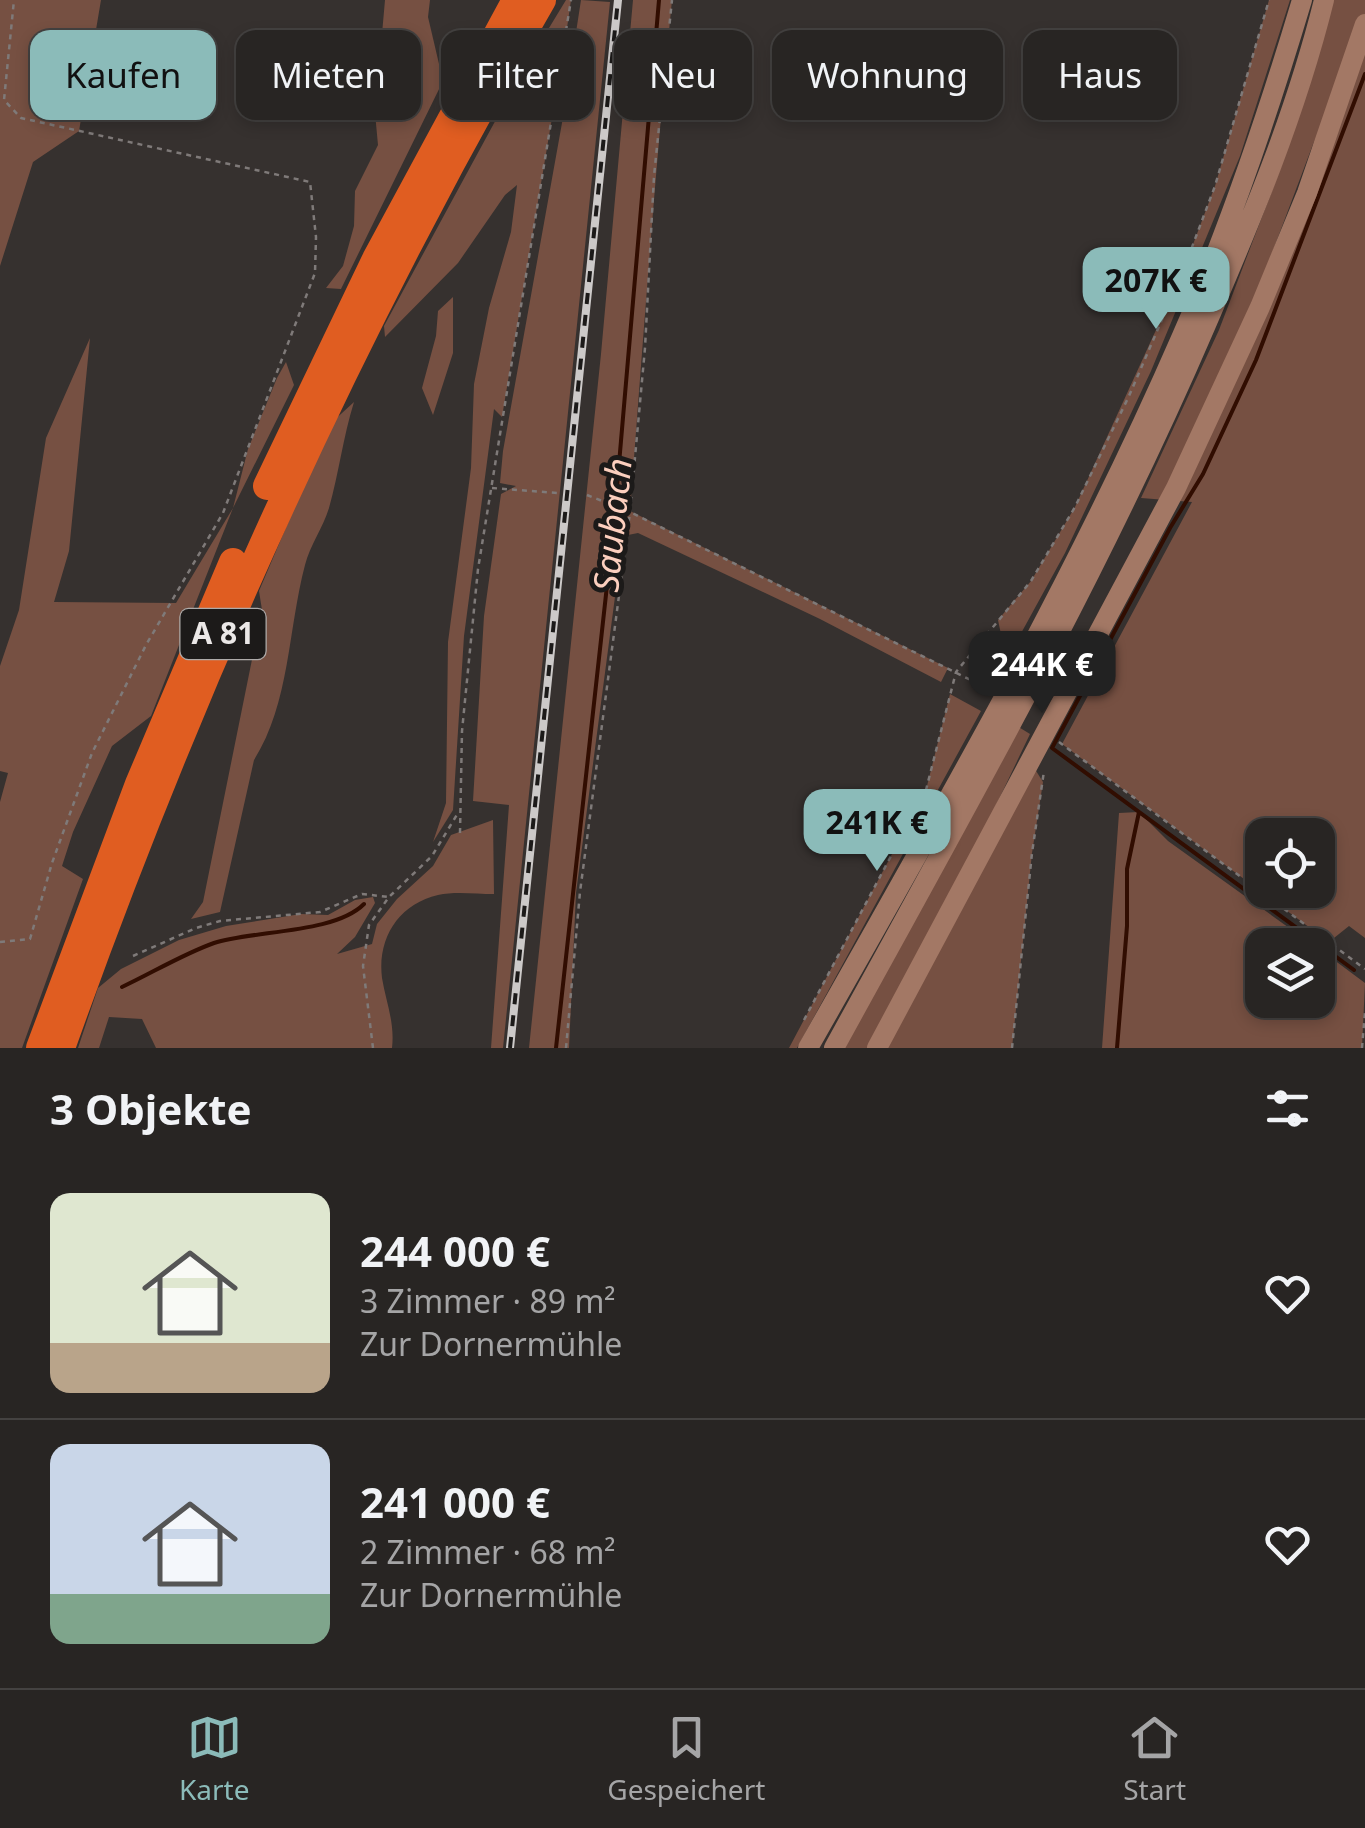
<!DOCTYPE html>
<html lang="de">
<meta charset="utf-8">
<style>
:root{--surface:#282523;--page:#302d2b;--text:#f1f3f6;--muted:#a5a5a6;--line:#444241;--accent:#8bbbb9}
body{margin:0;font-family:"Noto Sans",sans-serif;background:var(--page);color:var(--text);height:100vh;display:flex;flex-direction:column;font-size:38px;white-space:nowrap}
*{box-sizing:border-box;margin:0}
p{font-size:32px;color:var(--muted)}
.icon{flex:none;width:55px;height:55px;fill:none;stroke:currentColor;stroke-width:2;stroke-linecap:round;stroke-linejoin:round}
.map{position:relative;height:1048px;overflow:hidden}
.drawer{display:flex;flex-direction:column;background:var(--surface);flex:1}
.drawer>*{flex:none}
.guide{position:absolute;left:30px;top:30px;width:1305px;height:90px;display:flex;gap:20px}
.buttons{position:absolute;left:1245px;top:818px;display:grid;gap:20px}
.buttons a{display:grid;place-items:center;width:90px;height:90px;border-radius:20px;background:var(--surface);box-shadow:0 5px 15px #0003,0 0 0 2px var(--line);font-size:50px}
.price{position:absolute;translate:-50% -85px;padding:0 22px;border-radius:20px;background:var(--accent);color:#111;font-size:32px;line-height:65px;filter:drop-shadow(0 2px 5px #0008)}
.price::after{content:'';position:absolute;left:50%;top:60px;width:30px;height:22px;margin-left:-15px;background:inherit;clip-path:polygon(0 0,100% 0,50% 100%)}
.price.current{background:#222;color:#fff}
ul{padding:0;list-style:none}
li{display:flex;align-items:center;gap:30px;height:250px;padding:0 50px}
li+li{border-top:2px solid var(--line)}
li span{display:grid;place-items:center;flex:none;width:280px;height:200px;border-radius:20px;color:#555}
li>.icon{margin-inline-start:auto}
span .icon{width:120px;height:120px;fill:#fffc;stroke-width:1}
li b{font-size:42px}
h2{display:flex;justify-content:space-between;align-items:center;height:120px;padding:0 50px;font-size:42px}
.chip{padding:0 35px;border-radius:20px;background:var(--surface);box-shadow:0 5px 15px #0003,0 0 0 2px var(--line);font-size:35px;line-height:90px}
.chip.current{background:var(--accent);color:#111}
.menu{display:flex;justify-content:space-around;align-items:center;height:140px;border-top:2px solid var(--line);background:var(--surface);font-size:28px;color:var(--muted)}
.menu a{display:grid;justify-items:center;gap:5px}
.menu .current{color:var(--accent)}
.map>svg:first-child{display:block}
.green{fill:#765042;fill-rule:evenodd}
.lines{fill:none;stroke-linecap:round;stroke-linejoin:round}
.stream{stroke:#310d01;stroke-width:4}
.path{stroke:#7f7a79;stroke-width:2.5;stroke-dasharray:5 5;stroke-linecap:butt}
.secondary{stroke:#a37865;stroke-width:20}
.highway{stroke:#e05d21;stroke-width:28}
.rail-casing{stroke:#ccc9c8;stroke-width:8}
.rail{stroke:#1c1a19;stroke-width:4;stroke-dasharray:11;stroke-linecap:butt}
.labels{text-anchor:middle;stroke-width:10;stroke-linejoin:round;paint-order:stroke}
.shield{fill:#1c1a19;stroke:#adaaa9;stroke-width:2.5}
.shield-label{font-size:30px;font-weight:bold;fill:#ebe8e7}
.water-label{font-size:35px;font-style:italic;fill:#fccfbe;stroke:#1c1a19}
</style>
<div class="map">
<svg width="1365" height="1048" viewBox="0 0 1365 1048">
<rect width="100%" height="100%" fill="#36312f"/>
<!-- green -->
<path class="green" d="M0 0H101L79 131 33 162 0 266Z
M385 0H430L428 17 443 81 341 289 326 288 343 266 354 226 355 191 378 145 375 113Z
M566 0H571L567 28 502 417 494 409 464 636 453 810 433 842 446 803 448 642 471 468 474 384 489 308 511 232 517 185 505 195 458 263 385 337 384 326 518 79Z
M581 0 610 2 503 1048H491L509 805 473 801 484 616 501 494 516 486 500 483 503 451 562 123Z
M633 0H672C655 170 643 341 630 511L948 668 941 682 820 619 638 533 623 536 576 893 569 1048H529L601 354Z
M1269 0H1290L1240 156 1151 371 1065 553 995 681 982 670 1002 639 998 620 1031 581 1075 507 1183 271 1215 186Z
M1333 0H1365V938L1349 926 1329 942 1062 744 1192 502 1141 498 1219 330 1281 167ZM1315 139 1276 267 1269 261ZM1262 835H1318V890H1262Z
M453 297V353L433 415 422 388 436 336 438 311Z
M90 338 69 551 54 602 176 603 233 508 248 449 277 378 286 362 294 385 233 508 151 716 112 746 73 832 62 866 83 879 22 1048H0V802L8 773 0 771V666L19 610 46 438Z
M354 402C343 437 339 473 329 508 323 528 310 545 305 565 288 629 290 703 254 760L220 912 191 919 203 902 262 610 259 591 330 424Z
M950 694 981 711 797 1048H789L926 790Z
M1017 726 1030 734 967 866 867 1048H844Z
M1033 766 1043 782 1032 853 1012 1048H884Z
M1139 812 1168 841 1313 945H1262V1000H1318V948L1365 983 1362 1048H1102L1119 813Z
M493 820 494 894C476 894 455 891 438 895 399 904 377 938 382 978 386 1002 395 1023 392 1048H156L142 1019 109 1017 99 1048H78L98 988 121 969 179 940 226 926 301 914 328 915 355 900 373 897 375 903 355 937 337 954 372 944 377 924 397 899 433 866 451 835Z"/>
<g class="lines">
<!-- stream -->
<path class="stream" d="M1354 970 1052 748 1170 528 1203 474 1256 360 1365 74
M122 987C152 973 183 954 214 943 254 930 334 934 364 904
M556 1048 614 522 659 0
M1117 1048 1127 926V869L1139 812"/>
<!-- path -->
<path class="path" d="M492 488 558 493
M587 495 630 512 989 689
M1059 742 1365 969
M460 833 462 731 478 569 571 0
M0 942 30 939 52 863 92 753 146 645 223 513 315 273 316 237 310 182 21 118 4 100 14 0
M133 956 196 928 220 921 320 912 362 894 389 897
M804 1020 926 790 956 672 1031 581 1075 507 1129 396 1183 271 1215 186 1269 0
M373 1048 363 966 369 925 389 897 432 856 458 813
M566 1048 580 892 630 512 645 348 654 176 672 0
M1012 1048 1032 853 1044 771
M1362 1048 1365 1011"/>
<!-- secondary -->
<path class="secondary" d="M808 1048C940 815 1075 582 1182 336 1230 227 1268 114 1302 0
M834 1048C964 811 1098 576 1205 327 1251 221 1296 113 1324 0
M877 1048 1176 488 1260 307 1307 193 1365 24"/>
<!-- highway -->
<path class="highway" d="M267 486 376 259 516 0
M40 1048 139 784 233 562
M61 1048C190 685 349 334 542 0"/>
<defs>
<path id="rail" d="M510 1048 618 0"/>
</defs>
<!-- rail casing -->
<use href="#rail" class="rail-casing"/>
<!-- rail -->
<use href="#rail" class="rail"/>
</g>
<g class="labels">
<!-- shield labels -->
<rect class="shield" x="180.5" y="609" width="85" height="50" rx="8"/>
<g class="shield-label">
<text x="223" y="644">A 81</text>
</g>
<!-- water labels -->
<g class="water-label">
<text transform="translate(613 525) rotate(-84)" y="12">Saubach</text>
</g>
</g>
</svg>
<div class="buttons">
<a><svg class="icon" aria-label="locate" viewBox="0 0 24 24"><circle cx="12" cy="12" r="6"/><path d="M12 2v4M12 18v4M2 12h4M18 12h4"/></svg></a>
<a><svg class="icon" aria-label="layers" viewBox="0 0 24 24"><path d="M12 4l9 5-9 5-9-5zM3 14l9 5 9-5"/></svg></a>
</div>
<b class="price" style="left:1156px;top:332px">207K €</b>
<b class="price current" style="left:1042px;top:716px">244K €</b>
<b class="price" style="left:877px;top:874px">241K €</b>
<div class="guide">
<a class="chip current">Kaufen</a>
<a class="chip">Mieten</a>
<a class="chip">Filter</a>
<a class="chip">Neu</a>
<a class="chip">Wohnung</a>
<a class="chip">Haus</a>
</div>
</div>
<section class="drawer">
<h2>3 Objekte<svg class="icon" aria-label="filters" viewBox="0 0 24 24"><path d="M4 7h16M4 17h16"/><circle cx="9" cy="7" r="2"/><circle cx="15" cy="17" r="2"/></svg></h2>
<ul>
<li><span style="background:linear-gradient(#dfe7d0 75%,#b9a48a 0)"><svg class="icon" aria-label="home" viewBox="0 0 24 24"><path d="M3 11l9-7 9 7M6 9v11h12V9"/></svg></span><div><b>244 000 €</b><p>3 Zimmer · 89 m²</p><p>Zur Dornermühle</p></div><svg class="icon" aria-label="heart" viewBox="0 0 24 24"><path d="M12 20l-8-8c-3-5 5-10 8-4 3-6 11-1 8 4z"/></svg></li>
<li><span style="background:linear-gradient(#c9d6e8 75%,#7fa58c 0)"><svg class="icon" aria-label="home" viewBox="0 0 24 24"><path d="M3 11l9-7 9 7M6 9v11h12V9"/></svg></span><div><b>241 000 €</b><p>2 Zimmer · 68 m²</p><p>Zur Dornermühle</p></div><svg class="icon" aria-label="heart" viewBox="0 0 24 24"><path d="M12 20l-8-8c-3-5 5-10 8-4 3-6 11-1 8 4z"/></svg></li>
</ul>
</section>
<nav class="menu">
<a class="current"><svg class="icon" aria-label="map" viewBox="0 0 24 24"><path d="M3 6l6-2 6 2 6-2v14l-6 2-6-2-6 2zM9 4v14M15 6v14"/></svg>Karte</a>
<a><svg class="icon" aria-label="saved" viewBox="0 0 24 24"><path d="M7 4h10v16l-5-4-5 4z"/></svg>Gespeichert</a>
<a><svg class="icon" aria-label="home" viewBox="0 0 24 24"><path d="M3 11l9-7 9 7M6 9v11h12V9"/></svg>Start</a>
</nav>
